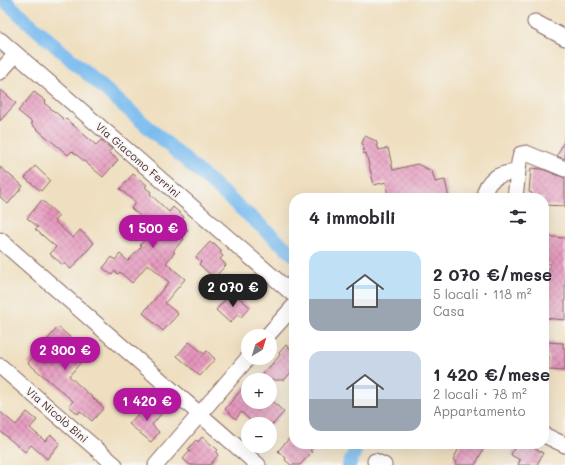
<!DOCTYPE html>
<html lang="it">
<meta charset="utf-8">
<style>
:root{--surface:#fff;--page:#f7f7f7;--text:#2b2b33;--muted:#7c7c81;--accent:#b5179e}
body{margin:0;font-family:Mali,sans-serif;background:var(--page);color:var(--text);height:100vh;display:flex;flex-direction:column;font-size:15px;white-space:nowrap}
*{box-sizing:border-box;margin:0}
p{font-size:13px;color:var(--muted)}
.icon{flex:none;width:22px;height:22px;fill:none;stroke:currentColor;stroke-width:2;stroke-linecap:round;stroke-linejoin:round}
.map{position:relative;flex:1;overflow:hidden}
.sheet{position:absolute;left:289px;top:193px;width:260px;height:256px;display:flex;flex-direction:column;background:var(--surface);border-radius:16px;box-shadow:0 4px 16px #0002}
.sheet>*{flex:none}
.needle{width:26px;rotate:38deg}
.buttons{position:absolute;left:241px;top:329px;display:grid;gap:8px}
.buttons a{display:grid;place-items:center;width:36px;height:36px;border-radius:50%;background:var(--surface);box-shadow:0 4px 16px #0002;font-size:20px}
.price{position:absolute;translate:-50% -34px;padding:0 9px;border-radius:14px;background:var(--accent);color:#fff;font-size:13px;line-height:26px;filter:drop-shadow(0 1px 2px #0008)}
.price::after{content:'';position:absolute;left:50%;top:24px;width:12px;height:9px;margin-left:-6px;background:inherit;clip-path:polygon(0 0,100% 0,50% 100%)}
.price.selected{background:#222;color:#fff}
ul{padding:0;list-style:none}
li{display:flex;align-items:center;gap:12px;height:100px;padding:0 20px}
li span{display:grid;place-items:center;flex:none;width:112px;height:80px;border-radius:12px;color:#555}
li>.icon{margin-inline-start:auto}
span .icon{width:48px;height:48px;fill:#fffc;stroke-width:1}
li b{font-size:17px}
h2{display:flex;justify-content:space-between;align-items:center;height:48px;padding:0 20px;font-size:17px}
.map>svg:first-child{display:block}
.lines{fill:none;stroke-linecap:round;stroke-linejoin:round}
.canal{stroke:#7abcef;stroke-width:14}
.building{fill:url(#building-cross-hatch)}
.minor-casing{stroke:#84625f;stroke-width:17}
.minor{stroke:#fff;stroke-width:15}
.labels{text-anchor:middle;stroke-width:3.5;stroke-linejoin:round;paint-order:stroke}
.street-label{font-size:11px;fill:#4a1f2b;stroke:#f6f6f2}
</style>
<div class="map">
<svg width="565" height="465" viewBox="0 0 565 465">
<defs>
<pattern id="building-cross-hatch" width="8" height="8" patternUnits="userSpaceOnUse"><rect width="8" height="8" fill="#e595bc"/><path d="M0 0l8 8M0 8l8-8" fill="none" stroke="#bc7999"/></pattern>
</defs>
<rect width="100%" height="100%" fill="#f6f6f2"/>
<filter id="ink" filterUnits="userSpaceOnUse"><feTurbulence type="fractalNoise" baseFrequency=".025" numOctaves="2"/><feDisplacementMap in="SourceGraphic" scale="8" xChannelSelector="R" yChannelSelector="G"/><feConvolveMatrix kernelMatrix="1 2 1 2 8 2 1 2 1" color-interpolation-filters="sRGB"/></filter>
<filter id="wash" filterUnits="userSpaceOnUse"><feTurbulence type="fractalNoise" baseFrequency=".012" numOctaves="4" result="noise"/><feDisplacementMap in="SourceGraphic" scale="16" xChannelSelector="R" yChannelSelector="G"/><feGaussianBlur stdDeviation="0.9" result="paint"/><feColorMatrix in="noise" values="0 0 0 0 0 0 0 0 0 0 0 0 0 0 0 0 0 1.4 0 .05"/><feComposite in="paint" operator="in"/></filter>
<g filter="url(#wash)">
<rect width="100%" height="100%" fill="#efdfc0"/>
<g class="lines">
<!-- canal -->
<path class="canal" d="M4 0 26 20 294 255
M349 465 358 444"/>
</g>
<g id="blocks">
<!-- building -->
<path class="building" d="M0 89 16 103 0 121Z
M34 92 46 101 44 103 65 120 66 119 96 145 101 140 112 149 108 152 118 160 103 177 72 151 68 155 31 124 33 123 18 111Z
M365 136 376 141 379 150 388 148 393 170 417 164 432 171 435 182 445 180 449 198H388L386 182 374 185 366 153 364 154 362 143Z
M565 139V159L557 156Z
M35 166 50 180 41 191 25 178Z
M0 167 23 186 8 204 0 197Z
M531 168 542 169 565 178V206L544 205V198H532V193L529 192Z
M133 174 147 185 145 187 151 192 150 194 169 212 173 207 184 217 180 223 188 230 182 237 184 239 173 251 175 252 166 263 185 279 165 303 178 314 163 331 143 313 169 282 148 264 132 283 120 272 118 274 115 271 112 275 103 268 112 257 115 260 120 254 128 261 142 246 140 245 154 229 131 208 136 203 120 189Z
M42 200 59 216 54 221 73 238 80 230 94 243 71 269 64 263 63 265 50 254 56 247 35 229 38 227 27 218Z
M544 236 565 238V320L544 318V278L551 264 544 263Z
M210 242 213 245 214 243 222 251 220 253 223 256 220 259 226 265 214 278 199 264 201 262 196 257Z
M232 292 250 307 241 317 238 314 230 323 216 310Z
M58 327 89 353 69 376 104 408 92 421 80 411 78 414 69 406 73 401 28 363Z
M189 342 204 354 207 351 215 359 200 376 177 356Z
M546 342 563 343V348H565V371L548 370 549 356 545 355Z
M286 345 294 352V369L284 380H258L280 355 279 353Z
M248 382V402H273L284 412 273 424H254L241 412 236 419 225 409Z
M151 404 162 413 152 425 159 432 151 442 129 424 146 405 148 407Z
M0 412 16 425 27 412 37 420 30 428 45 441 51 435 60 443 47 459 31 445 25 452 0 431Z
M294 433V444H316L310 451 312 452 300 465H291L285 460 286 458 278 451Z
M202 437 218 450 216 452 218 455 210 465H190L183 459 190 451 188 449 196 440 198 442Z
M461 444H486L475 465H455L457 462 453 460Z
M516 444H526L543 453 537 465H518L520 460 511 455Z"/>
</g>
</g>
<g filter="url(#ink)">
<use href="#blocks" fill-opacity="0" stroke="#84625f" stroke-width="1"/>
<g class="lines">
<defs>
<path id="minor" d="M535 22 565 38
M0 40 294 295
M0 72 16 54
M488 198 485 191C490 176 503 173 518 172
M515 198 519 162 521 154 526 153 565 169
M0 240 258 465
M267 336 294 306
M0 366 115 465
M544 435 565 445
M375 461 384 465
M156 465 248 358"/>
</defs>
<!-- minor casing -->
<use href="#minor" class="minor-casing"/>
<!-- minor -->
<use href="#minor" class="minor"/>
</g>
</g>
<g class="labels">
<!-- street labels -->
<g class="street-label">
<text transform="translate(138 160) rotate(41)" y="4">Via Giacomo Ferrini</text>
<text transform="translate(57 415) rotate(41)" y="4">Via Nicolò Bini</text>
</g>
</g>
</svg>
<div class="buttons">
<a><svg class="needle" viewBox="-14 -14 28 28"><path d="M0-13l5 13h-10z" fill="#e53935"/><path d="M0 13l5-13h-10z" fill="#7c7c81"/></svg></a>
<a>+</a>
<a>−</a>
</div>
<b class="price" style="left:153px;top:249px">1 500 €</b>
<b class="price selected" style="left:233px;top:308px">2 070 €</b>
<b class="price" style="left:65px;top:371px">2 300 €</b>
<b class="price" style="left:147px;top:422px">1 420 €</b>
<section class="sheet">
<h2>4 immobili<svg class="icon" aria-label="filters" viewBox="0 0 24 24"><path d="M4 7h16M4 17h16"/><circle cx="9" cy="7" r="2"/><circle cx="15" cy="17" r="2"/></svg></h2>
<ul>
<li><span style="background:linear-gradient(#bfe0f5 60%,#9aa5b1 0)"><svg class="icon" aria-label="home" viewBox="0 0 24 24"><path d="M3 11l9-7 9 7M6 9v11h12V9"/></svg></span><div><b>2 070 €/mese</b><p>5 locali · 118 m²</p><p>Casa</p></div></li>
<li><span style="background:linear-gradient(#c9d6e8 60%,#9aa5b1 0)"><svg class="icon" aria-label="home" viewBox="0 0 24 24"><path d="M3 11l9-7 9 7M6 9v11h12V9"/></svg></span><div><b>1 420 €/mese</b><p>2 locali · 78 m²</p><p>Appartamento</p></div></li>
</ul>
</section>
</div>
